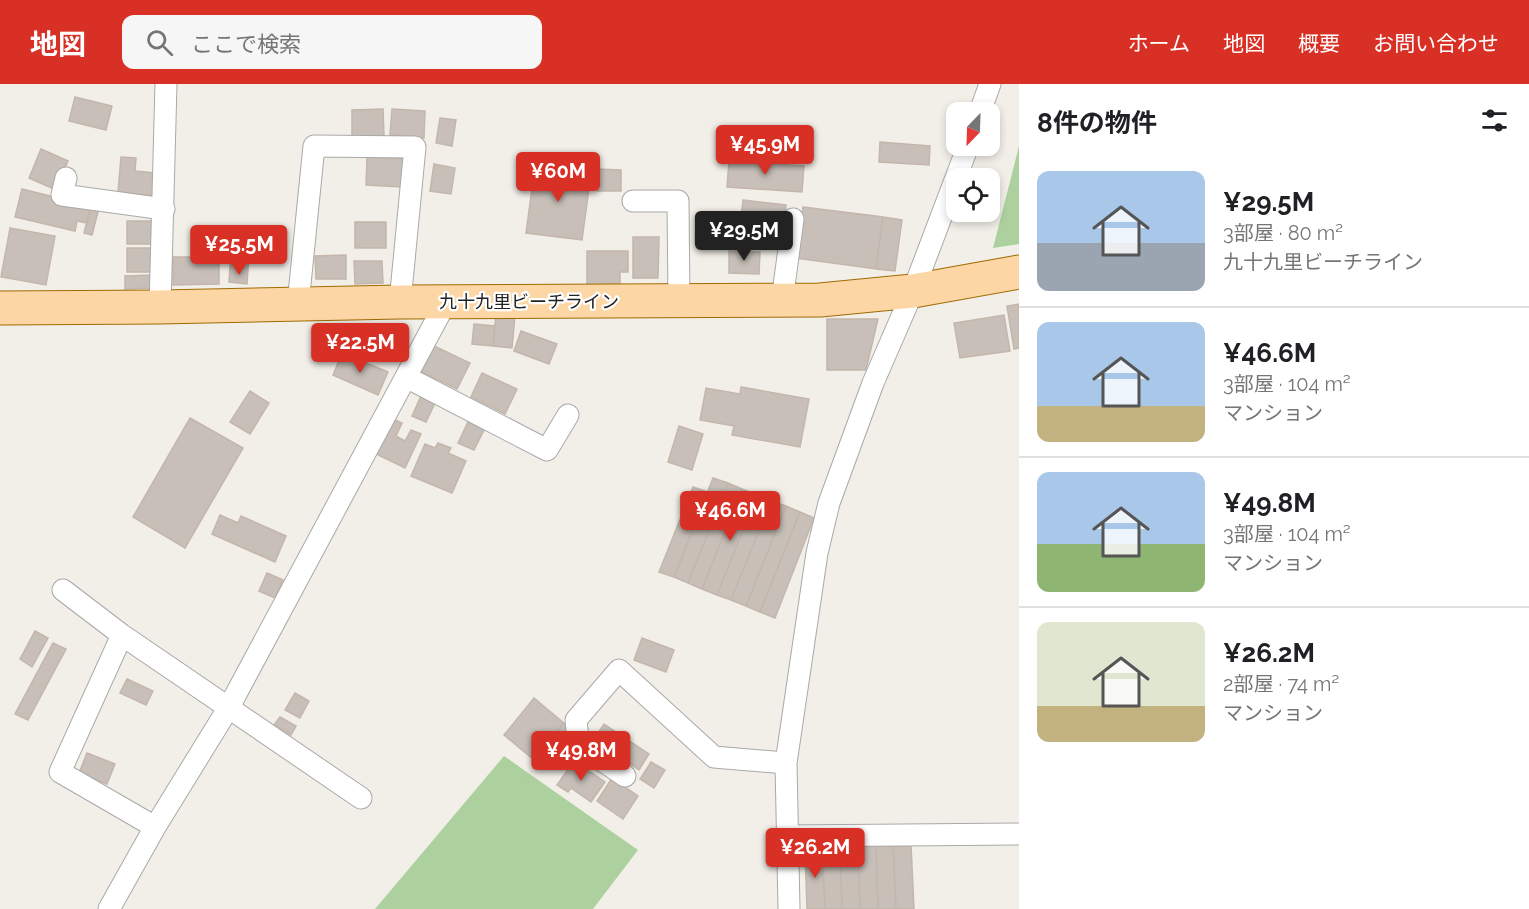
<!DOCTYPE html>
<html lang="ja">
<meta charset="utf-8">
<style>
:root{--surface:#fff;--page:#f6f6f6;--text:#202124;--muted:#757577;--line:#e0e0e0;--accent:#d93025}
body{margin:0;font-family:Raleway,"Noto Sans JP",sans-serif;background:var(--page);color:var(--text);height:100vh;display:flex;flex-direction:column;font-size:22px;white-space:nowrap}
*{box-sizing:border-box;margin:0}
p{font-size:20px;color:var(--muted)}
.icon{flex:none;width:33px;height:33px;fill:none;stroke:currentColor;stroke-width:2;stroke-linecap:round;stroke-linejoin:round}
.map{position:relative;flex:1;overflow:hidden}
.panel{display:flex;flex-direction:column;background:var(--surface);width:510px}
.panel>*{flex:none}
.needle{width:39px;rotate:203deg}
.tools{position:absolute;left:946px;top:18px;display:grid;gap:12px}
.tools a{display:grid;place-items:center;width:54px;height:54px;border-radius:12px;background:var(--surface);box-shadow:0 3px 9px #0003;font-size:30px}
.price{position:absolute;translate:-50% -51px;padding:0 14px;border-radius:6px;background:var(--accent);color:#fff;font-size:20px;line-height:39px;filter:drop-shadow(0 2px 3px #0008)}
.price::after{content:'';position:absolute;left:50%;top:36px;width:18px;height:14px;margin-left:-9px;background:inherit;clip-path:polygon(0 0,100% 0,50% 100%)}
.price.on{background:#222;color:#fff}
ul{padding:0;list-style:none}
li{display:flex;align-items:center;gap:18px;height:150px;padding:0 18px}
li+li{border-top:2px solid var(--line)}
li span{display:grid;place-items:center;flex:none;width:168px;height:120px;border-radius:12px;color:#555}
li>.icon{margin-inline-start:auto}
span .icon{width:72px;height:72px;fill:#fffc;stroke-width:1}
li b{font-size:26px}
h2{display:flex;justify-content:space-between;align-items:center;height:72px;padding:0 18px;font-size:26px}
header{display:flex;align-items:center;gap:36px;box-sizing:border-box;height:84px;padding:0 30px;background:var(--accent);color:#fff}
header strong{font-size:28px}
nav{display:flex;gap:33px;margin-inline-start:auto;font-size:21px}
.search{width:420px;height:54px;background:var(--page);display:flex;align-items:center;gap:15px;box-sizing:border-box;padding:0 21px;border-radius:12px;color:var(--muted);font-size:22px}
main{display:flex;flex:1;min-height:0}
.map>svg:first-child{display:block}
.forest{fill:#add19e}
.building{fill:#c7bfb8;stroke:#c4b6ab;stroke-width:1.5}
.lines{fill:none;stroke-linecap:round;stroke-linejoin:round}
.minor-casing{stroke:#a9a9a9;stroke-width:23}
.primary-casing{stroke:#a06b00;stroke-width:35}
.minor{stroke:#fff;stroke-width:21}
.primary{stroke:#fcd6a4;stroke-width:33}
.labels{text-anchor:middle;stroke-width:4.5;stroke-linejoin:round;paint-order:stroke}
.street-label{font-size:18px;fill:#222;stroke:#fff}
</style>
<header>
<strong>地図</strong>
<div class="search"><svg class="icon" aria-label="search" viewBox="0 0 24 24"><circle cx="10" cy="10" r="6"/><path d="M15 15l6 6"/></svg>ここで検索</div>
<nav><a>ホーム</a><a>地図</a><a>概要</a><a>お問い合わせ</a></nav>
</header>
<main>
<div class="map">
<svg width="1019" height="825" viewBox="0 0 1019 825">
<rect width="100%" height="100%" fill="#f2efe9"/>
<!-- forest -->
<path class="forest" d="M1019 62V160L993 164Z
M504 672 638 766 593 825H375Z"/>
<!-- building -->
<path class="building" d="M75 13 112 22 106 46 69 37Z
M383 25 384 52H352V26Z
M392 25 425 27 424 54 390 51Z
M440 34 456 36 452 62 436 59Z
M880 58 930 62 929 81 879 78Z
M41 65 68 77 56 106 29 94Z
M121 73 136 74 135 87 155 89 153 112 118 108Z
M367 73 404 75 402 103 366 101Z
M729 77 804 82 802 108 727 103Z
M434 80 455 84 451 110 430 107Z
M535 82 591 90 582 156 526 149Z
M597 85 621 86V107H597Z
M22 105 91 122 87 139 77 137 75 147 15 133Z
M743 116 786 121 783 149 740 144Z
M91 122 99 124 92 151 84 149Z
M803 123 883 133 876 185 796 174Z
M883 133 902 136 895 187 876 185Z
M127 137H155V160H127Z
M355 138H386V164H355Z
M10 144 55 152 46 201 1 193Z
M633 153H659L658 194H633Z
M127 164H153L154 188H127Z
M231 166 249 168 248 185 230 183Z
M587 167H628V188H620V201H587Z
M729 167 760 168 759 190 729 189Z
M346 171V195H316L315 172Z
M173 173H219V200L173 201Z
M354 177H382L383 199 355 200Z
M230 183 248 185 247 200 229 198Z
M152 191V204L125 205V192Z
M1019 220V264L1014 265 1007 222Z
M496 229 515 231 512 264 493 262Z
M1004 231 1010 267 960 274 954 239Z
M827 235H878L866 286H827Z
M474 240 495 242 493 262 472 260Z
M521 247 557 260 549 280 514 267Z
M432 261 470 279 457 305 420 287Z
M342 269 388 288 378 311 333 291Z
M482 289 517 305 505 330 471 313Z
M741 303 809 315 800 363 732 351 734 342 700 336 706 304 740 310Z
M250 307 269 319 250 350 230 338Z
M421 312 435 319 426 338 412 332Z
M389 333 402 339 396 352 405 357 411 346 421 350 405 384 372 368Z
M190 334 243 364 185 464 133 433Z
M468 338 484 346 474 366 458 359Z
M679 342 703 350 692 386 668 378Z
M438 359 451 364 448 369 466 377 452 409 411 392 425 360 435 364Z
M713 394 728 399 688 499 674 493Z
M728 399 742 405 702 505 688 499Z
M693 403 708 408 674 493 659 488Z
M742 405 757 411 717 511 702 505Z
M757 411 771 417 731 516 717 511Z
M771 417 786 422 746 522 731 516Z
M786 422 800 428 760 528 746 522Z
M800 428 814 434 775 534 760 528Z
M220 431 238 439 241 432 286 452 275 478 212 450Z
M267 489 283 496 275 514 259 507Z
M35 547 48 554 32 583 20 575Z
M642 554 674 566 666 588 634 576Z
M53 559 66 565 28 636 15 630Z
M127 595 153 607 146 621 120 609Z
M295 609 309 617 300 634 285 626Z
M534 614 564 639 534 676 504 651Z
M280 633 296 642 291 651 274 641Z
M564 639 572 646 549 674 541 667Z
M604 640 649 670 639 686 594 655Z
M87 669 115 680 107 700 79 689Z
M574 677 605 698 591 718 571 704 568 708 557 701Z
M651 678 665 686 654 704 640 695Z
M612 694 638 712 623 735 597 717Z
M893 761 896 825H878L876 762Z
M893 761H911L914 825H896Z
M858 762 860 825H842L840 763Z
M858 762H876L878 825H860Z
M840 763 842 825H825L822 764Z
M805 764H822L825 825H807Z"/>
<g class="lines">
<defs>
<path id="minor" d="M980 28 990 0
M66 94 62 111 164 125
M633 117H678L679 218
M782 217 793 135
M298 220 314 62 415 63 400 218
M160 223 166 0
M406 293 547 366 568 331
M63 506 122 551 361 714
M122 551 60 688 155 743
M625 692 585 665 578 655 576 636 619 586 714 673 786 679
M788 752 1019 750
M109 825 155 743 229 623 446 218
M789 825 786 679 817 469 829 419 873 299 913 207 968 62"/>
<path id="primary" d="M0 224 160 223 400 218 820 216 913 207 1019 188"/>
</defs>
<!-- minor casing -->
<use href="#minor" class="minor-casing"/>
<!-- primary casing -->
<use href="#primary" class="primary-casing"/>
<!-- minor -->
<use href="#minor" class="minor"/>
<!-- primary -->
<use href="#primary" class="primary"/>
</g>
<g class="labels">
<!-- street labels -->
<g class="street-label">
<text x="529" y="224">九十九里ビーチライン</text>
</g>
</g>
</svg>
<div class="tools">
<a><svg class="needle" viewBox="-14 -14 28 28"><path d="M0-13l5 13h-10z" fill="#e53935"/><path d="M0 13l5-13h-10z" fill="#757577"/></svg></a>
<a><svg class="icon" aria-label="locate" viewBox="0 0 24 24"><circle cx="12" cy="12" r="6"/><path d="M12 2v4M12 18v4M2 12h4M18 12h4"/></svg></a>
</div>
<b class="price" style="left:765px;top:92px">¥45.9M</b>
<b class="price" style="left:558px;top:119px">¥60M</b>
<b class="price on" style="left:744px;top:178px">¥29.5M</b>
<b class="price" style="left:239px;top:192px">¥25.5M</b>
<b class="price" style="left:360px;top:290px">¥22.5M</b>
<b class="price" style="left:730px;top:458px">¥46.6M</b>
<b class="price" style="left:581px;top:698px">¥49.8M</b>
<b class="price" style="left:815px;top:795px">¥26.2M</b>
</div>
<section class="panel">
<h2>8件の物件<svg class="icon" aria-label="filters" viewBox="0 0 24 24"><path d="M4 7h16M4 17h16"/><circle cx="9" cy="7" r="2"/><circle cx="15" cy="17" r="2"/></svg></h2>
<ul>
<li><span style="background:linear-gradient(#a9c7e8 60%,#9aa5b1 0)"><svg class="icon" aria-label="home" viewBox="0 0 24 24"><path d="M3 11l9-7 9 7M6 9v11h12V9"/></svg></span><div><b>¥29.5M</b><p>3部屋 · 80 m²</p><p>九十九里ビーチライン</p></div></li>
<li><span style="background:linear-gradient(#a9c7e8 70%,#c2b280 0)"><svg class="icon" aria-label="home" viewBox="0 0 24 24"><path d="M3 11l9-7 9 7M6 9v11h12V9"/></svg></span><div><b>¥46.6M</b><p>3部屋 · 104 m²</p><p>マンション</p></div></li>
<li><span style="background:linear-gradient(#a9c7e8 60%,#8fb573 0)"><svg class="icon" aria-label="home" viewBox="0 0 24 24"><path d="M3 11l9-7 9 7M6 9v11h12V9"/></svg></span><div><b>¥49.8M</b><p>3部屋 · 104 m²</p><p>マンション</p></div></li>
<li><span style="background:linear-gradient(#dfe7d0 70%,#c2b280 0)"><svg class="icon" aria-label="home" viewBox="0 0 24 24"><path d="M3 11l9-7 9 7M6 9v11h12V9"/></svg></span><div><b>¥26.2M</b><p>2部屋 · 74 m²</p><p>マンション</p></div></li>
</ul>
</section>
</main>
